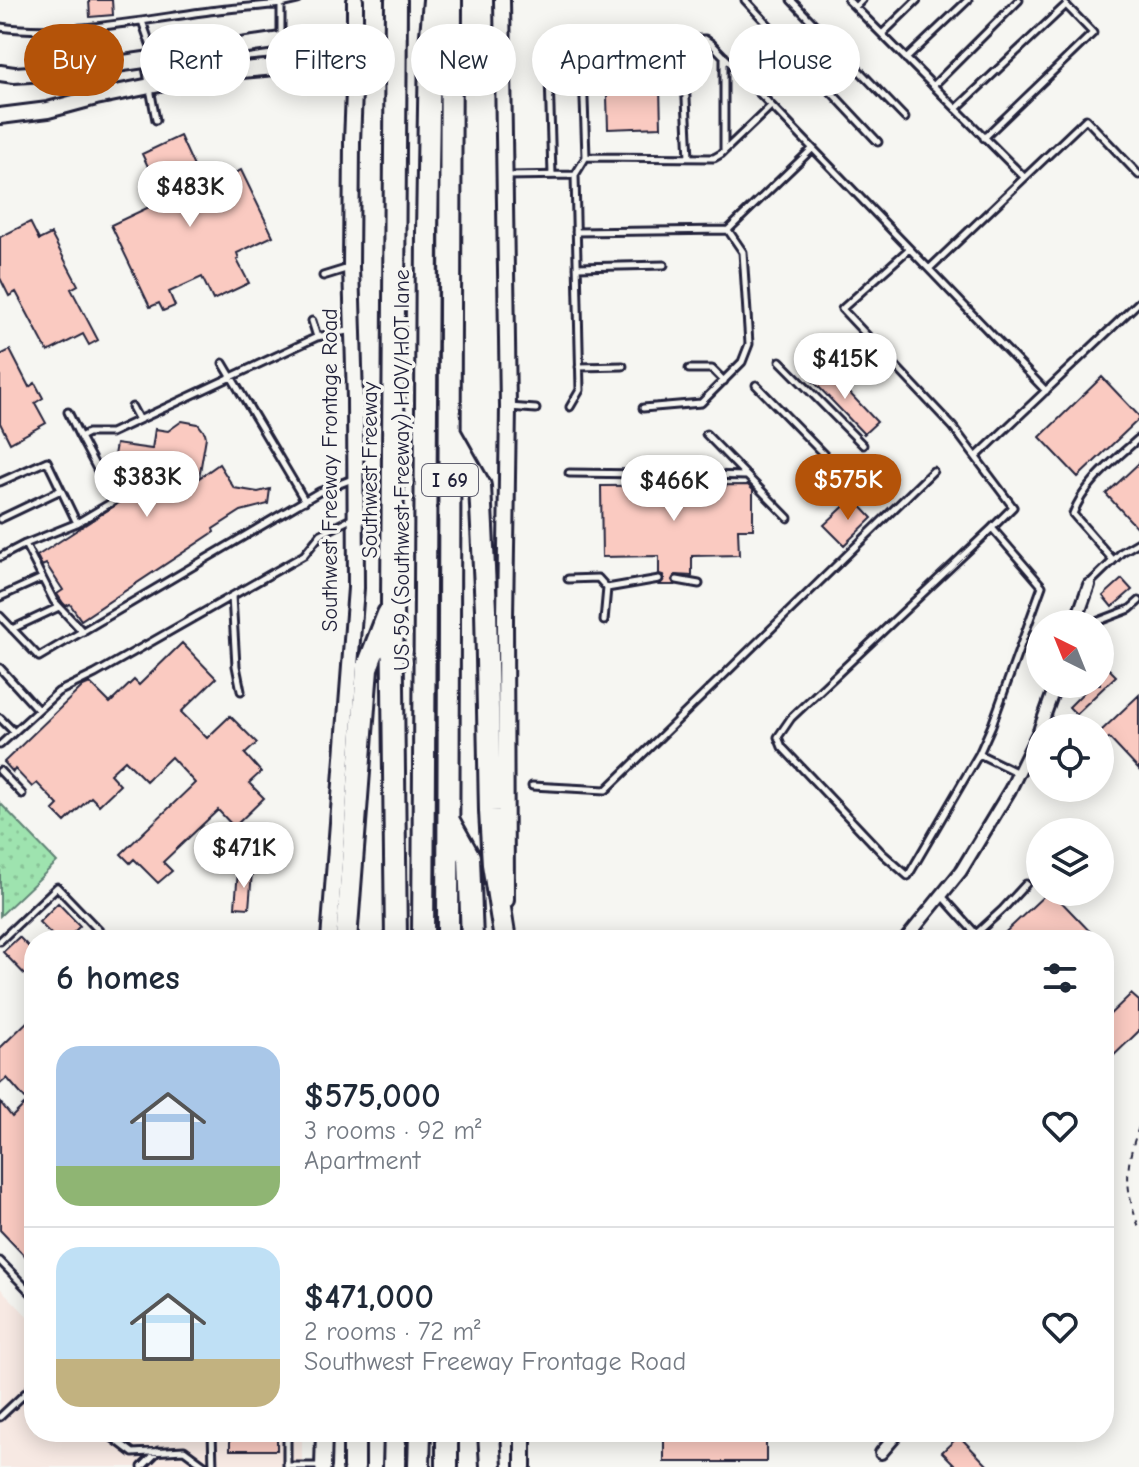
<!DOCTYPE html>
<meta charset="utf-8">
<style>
:root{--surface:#fff;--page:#f2f2f3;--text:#1f2937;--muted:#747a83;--line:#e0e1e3;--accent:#b45309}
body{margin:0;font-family:"Comic Neue",sans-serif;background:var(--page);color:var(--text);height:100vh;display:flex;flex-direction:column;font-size:30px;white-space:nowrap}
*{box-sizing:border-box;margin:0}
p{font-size:26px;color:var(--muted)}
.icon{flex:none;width:44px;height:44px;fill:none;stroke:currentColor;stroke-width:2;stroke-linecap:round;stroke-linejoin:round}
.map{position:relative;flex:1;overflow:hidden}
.side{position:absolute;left:24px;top:930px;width:1090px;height:512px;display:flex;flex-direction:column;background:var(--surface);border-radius:32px;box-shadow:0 4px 20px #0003}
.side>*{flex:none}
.guide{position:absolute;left:24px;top:24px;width:1092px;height:72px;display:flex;gap:16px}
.needle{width:52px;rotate:317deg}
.buttons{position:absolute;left:1026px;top:610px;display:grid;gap:16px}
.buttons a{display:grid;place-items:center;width:88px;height:88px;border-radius:50%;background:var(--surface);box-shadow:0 4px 20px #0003;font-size:40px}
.price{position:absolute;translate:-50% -68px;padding:0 18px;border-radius:28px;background:#fff;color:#222;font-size:26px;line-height:52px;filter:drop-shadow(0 2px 4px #0008)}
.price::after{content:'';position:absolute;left:50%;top:48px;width:24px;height:18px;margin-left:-12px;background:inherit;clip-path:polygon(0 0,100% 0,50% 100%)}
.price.on{background:var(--accent);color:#fff}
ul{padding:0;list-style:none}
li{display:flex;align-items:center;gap:24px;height:200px;padding:0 32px}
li+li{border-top:2px solid var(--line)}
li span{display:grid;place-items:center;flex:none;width:224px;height:160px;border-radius:24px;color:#555}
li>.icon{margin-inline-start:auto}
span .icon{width:96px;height:96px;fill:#fffc;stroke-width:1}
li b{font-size:34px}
h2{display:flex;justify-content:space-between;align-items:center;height:96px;padding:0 32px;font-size:34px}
.pill{padding:0 28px;border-radius:36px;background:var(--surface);box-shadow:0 4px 20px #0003;font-size:28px;line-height:72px}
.pill.on{background:var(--accent);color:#fff}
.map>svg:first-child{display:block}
.built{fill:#f7e9e3}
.grass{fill:url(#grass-dots);stroke:#608275;stroke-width:2}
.building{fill:#facac1;stroke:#22223b;stroke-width:2}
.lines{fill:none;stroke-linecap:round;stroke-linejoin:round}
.lane-casing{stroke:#22223b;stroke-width:11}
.street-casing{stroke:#22223b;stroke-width:16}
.secondary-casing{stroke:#22223b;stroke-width:20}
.highway-casing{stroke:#22223b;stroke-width:26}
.path{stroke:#22223b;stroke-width:2;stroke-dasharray:6 6;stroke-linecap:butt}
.lane{stroke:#f6f6f2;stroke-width:5}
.street{stroke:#f6f6f2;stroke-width:10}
.secondary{stroke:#f6f6f2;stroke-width:14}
.highway{stroke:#f6f6f2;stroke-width:20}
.labels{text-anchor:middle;stroke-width:7;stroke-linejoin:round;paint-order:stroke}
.shield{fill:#f6f6f2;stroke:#626272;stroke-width:2}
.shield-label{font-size:20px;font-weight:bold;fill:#22223b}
.street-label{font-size:22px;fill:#22223b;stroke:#f6f6f2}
</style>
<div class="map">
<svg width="1139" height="1467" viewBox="0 0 1139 1467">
<defs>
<pattern id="grass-dots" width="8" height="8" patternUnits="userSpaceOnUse" patternTransform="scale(2)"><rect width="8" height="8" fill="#9ee3af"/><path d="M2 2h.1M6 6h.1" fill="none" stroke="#88c297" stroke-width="1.8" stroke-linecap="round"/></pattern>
</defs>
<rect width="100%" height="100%" fill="#f6f6f2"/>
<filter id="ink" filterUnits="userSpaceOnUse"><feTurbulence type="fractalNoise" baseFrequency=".0125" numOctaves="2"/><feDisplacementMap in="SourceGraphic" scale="16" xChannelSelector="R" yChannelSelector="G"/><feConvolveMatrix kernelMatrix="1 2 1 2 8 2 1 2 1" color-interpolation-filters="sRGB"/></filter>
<g filter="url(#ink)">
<!-- built -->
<path class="built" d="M0 1288 34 1323V1432H302V1467H0Z"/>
<!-- grass -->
<path class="grass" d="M0 803 57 862 0 916Z"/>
<!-- building -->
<path class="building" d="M89 0H112L113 15 90 17Z
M659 48 661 127 608 129 606 64 629 63 628 49Z
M180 136 201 182 203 181 206 187 241 170 273 236 237 253 239 259 237 260 249 283 213 300 202 277 169 292 175 306 163 311 159 303 150 307 111 225 164 200 142 154Z
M30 222 39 240 51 234 78 285 71 289 98 340 89 345 83 334 48 352 16 292 9 296 0 278V237Z
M10 350 29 387 35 383 43 398 35 403 46 423 10 443 0 423V355Z
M826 368 877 422 864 434 813 381Z
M1102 377 1139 416V419L1078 477 1040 437Z
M182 421 198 424 205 433 206 437 199 478 219 464 234 488 258 492 270 489 268 504 241 511 213 529 214 532 81 620 70 604 66 606 63 603 57 594 63 590 46 564 42 566 37 556 131 495 112 466 116 444 152 449 155 429 168 431Z
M1139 463V530L1106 494Z
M748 485 753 490V529H738L739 555 692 556V576L676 575 672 580 675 585H659L664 579 663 575 659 574V556L602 557 601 486Z
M853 498 872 518 844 545 824 525Z
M1122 579 1132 590 1112 607 1103 596Z
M182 643 216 678 181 712 207 738 230 716 257 743 245 754 261 772 249 783 264 798 234 827 218 810 163 862 172 871 158 883 134 859 130 863 121 854 195 783 171 757 146 781 125 760 110 774 120 785 99 805 91 797 65 822 53 810 58 805 37 783 32 787 15 769 13 772 4 762 83 686 90 683 110 703 134 680 139 685Z
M1108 668 1116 676 1076 714 1069 707 1092 684H1100V676Z
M1139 695V770L1109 738 1100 747V732Z
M238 871 252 872 249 908 235 907Z
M1048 892H1052L1098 940H997Z
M58 903 80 926 72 934 78 940H57L39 922Z
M19 937 34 952V984L3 952Z
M1131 994 1139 1001V1031L1104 1065V1020Z
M34 1015V1095L27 1101 7 1078 0 1084V1048Z
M0 1102 12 1117 24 1105 34 1115V1266L0 1230Z
M230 1432H277V1450H230Z
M664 1432H766V1462H664Z
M959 1436 989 1467H957L942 1452Z"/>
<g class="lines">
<defs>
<path id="lane" d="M745 0 878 142
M791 0 905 118
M848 0 1024 177
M855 7 862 0
M142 21 155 58
M0 27C64 36 138 21 202 12 228 8 255 7 281 4
M882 34 917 0
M281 37V4L298 0
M683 40 689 158
M724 56V150
M906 59 968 0
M145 62 156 120
M933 86 1019 0
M956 109 1066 5 1093 33 984 138
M586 157 714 158 721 154 771 106
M552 175 548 42 705 39 712 44 929 269 1086 119 1139 175
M505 176 575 175 586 157 582 42
M728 230 812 149
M576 232 728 230 743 252 749 344 742 362 701 403 643 408
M909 249 842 309 953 427 1013 507 992 528 1042 586 992 725 979 754 1018 773
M577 267 664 265
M929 269 1046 391
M323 276 349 268
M312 321 317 337
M780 361 863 445
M223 363 305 501
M579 367 623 366
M689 369H712L724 381
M756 385 838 469
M132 407 139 420
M509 407 536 409
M570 407 580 390 575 175
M68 412 80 437 88 433H111L317 337 352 330
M706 434 788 518
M976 457 1139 302
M569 473 647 474
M666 474 747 476
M0 482 47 461 77 523 114 501 80 437
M0 519 61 490
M77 523 25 544 54 601 83 632
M0 557 25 544
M1113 560 1073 514C1084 483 1115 460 1139 438
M568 579 598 578 607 588 659 579
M677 580 699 584
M1089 584 1122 552 1139 542
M232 596 236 666 241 691
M0 597 42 578
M0 616 39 657 319 492 355 478
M604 621 607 588
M1091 624 1130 609 1139 601
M12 629 59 607
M0 668 38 710
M0 718 14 732
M0 745 58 692 95 674 304 555 321 534 355 517
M979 754 908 876 883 854 782 747 778 737 791 718 992 528
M0 771 22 794
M532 786 606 790 933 471
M942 896 976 934 1003 909 1026 884
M0 941 57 887 108 940
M0 1261 34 1296
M0 1417 34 1385
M105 1432 133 1453 184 1450 207 1467
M212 1432 213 1467
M287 1432V1466H320
M142 1467 158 1451"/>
<path id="street" d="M1075 624 1089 585
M1040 728 1056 684
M905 940 961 871 1010 790 1040 729
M881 1453 899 1432"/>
<path id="secondary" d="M502 0 508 407 505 618 506 900
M0 73 14 75 62 72 281 40 356 37
M0 116 48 110 96 97 219 72 287 66H355
M329 940 356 588 355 399 351 267 352 142 355 66V0
M323 1467 324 1432
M523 1467V1432"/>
<path id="highway" d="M396 0 392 603 396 940
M450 433 480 486 486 609 490 811 493 864 505 940
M450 823 469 857 472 940
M346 940 367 668 388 614
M423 940 427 232 430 47 434 0
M448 940 451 0
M489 1432 491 1467
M354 1467V1432
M394 1467 395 1432
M419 1467 420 1432
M447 1467V1432"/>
</defs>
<!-- lane casing -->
<use href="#lane" class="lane-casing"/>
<!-- street casing -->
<use href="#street" class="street-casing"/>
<!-- secondary casing -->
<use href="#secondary" class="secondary-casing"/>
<!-- highway casing -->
<use href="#highway" class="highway-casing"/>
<!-- path -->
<path class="path" d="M1139 1127C1125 1165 1124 1188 1139 1227"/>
<!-- lane -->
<use href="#lane" class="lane"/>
<!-- street -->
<use href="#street" class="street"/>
<!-- secondary -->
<use href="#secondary" class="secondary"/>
<!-- highway -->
<use href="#highway" class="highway"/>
</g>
</g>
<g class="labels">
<!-- shield labels -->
<rect class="shield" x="422" y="464" width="56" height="32" rx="6"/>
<g class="shield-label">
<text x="450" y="487">I 69</text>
</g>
<!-- street labels -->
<g class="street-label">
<text transform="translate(329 470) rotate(-90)" y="8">Southwest Freeway Frontage Road</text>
<text transform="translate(369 470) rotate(-90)" y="8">Southwest Freeway</text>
<text transform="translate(401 470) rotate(-90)" y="8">US 59 (Southwest Freeway) HOV/HOT lane</text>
</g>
</g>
</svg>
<div class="buttons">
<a><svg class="needle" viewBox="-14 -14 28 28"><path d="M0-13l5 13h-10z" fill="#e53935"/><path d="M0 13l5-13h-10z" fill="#747a83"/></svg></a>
<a><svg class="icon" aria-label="locate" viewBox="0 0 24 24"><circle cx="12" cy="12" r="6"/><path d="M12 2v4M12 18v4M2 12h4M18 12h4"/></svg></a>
<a><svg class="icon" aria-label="layers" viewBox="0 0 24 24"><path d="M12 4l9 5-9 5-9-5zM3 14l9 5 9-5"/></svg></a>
</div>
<b class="price" style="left:190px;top:229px">$483K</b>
<b class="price" style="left:845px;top:401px">$415K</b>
<b class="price" style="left:147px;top:519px">$383K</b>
<b class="price on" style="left:848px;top:522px">$575K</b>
<b class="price" style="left:674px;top:523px">$466K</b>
<b class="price" style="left:244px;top:890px">$471K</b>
<div class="guide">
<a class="pill on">Buy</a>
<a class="pill">Rent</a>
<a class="pill">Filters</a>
<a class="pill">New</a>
<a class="pill">Apartment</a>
<a class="pill">House</a>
</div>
<section class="side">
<h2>6 homes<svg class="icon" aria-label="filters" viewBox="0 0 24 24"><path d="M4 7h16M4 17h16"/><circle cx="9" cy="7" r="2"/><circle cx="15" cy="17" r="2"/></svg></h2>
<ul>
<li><span style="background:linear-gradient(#a9c7e8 75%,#8fb573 0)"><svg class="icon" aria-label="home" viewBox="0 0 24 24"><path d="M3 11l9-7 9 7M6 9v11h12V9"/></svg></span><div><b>$575,000</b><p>3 rooms · 92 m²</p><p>Apartment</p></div><svg class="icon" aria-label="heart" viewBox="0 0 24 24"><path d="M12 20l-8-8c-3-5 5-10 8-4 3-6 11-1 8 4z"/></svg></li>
<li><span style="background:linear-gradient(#bfe0f5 70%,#c2b280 0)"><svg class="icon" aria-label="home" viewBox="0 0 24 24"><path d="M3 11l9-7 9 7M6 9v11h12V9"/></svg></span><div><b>$471,000</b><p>2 rooms · 72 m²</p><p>Southwest Freeway Frontage Road</p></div><svg class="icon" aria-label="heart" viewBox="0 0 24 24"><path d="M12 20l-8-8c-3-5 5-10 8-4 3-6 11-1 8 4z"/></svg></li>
</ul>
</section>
</div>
